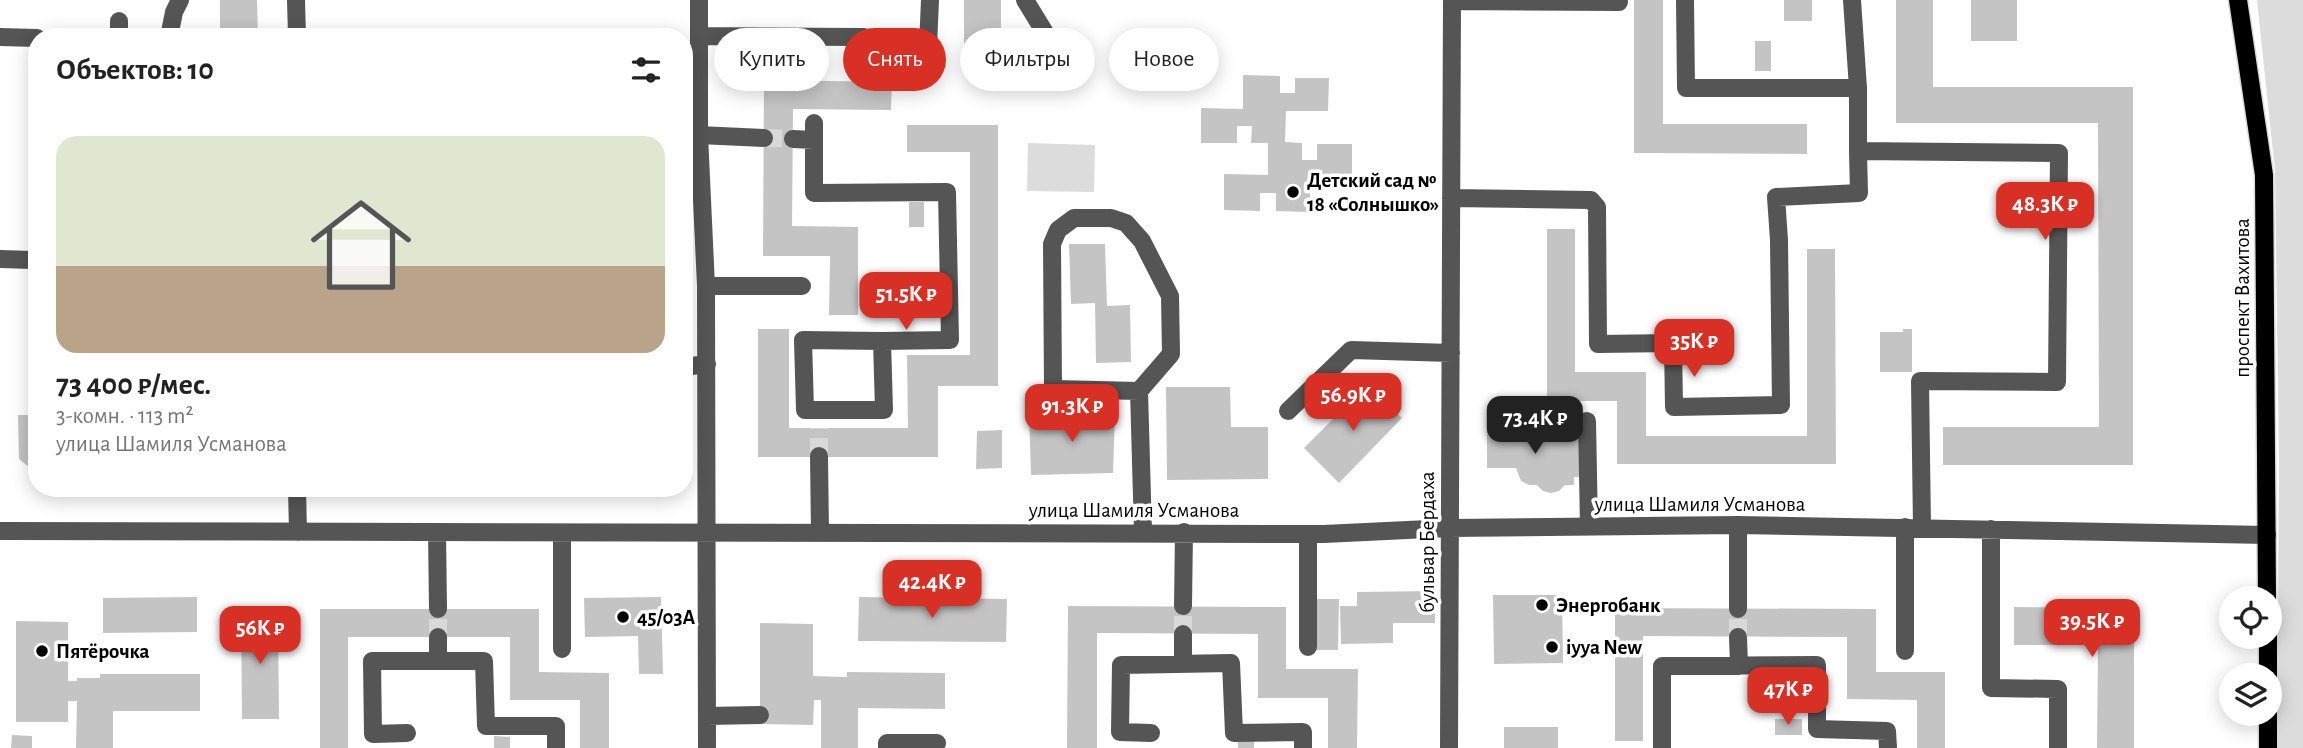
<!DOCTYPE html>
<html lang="ru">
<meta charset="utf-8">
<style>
:root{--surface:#fff;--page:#f2f2f2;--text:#222;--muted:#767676;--accent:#d93025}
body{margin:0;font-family:"Alegreya Sans",sans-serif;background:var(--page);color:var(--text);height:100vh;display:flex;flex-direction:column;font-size:26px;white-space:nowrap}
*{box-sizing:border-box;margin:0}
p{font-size:23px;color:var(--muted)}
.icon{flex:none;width:38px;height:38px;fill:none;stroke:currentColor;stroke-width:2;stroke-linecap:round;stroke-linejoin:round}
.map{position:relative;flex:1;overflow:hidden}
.side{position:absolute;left:28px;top:28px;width:665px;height:469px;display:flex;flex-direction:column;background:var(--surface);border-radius:28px;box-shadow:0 4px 18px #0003}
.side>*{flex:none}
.top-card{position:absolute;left:714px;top:28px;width:665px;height:63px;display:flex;gap:14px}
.fabs{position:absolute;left:2219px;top:586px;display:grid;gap:14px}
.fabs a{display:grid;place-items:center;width:63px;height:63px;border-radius:50%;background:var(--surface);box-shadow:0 4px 18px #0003;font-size:35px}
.price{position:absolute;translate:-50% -60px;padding:0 16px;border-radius:14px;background:var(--accent);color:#fff;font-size:23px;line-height:46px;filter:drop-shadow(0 2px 4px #0008)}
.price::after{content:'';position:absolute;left:50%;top:42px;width:21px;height:16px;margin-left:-10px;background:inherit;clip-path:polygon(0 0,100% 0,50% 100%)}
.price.active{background:#222;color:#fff}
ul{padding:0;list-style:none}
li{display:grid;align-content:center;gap:14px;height:371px;padding:0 28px}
li span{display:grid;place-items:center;height:217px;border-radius:21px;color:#555}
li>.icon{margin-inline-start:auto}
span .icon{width:126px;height:126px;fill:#fffc;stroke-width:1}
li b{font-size:30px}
h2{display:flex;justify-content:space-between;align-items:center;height:84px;padding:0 28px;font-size:30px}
.pill{padding:0 24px;border-radius:32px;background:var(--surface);box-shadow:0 4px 18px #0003;font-size:24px;line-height:63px}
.pill.active{background:var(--accent);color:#fff}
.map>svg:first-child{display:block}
.green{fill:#dcdcdc}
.building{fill:#c4c4c4}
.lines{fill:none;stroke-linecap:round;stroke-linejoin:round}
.minor-tunnel{stroke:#d9d9d9;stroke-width:18;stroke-dasharray:18 9;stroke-linecap:butt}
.major-casing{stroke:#dbdbdb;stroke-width:21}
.minor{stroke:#555;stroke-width:18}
.major{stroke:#000;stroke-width:18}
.poi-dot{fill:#000;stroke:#fff;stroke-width:2.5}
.labels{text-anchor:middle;stroke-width:7;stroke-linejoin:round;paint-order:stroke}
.poi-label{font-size:21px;font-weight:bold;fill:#000;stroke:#fff;text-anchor:start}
.street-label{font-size:21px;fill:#000;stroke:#fff}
</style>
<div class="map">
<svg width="2303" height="748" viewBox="0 0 2303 748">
<rect width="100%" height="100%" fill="#fff"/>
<!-- green -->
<path class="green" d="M2257 0H2303V748H2277L2279 464 2275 171Z
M1028 143 1095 145 1094 192 1027 191Z"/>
<!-- building -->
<path class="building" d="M220 0H257L258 37H220Z
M964 0H1001V66L964 67Z
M1634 0H1663V124H1807V154L1634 153Z
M1784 0H1812V21H1784Z
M1896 0H1933V87H2133V465H1943V427H2099L2098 123H1896Z
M1971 0H2017V41H1971Z
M1755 41H1771V71H1755Z
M1243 75 1280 76V93H1295V78H1329L1328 111H1286L1285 142 1302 143V160H1317V144H1352V179L1310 178V212L1276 211V193H1260V211L1224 210V174L1268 175V143H1251L1252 126H1237V143H1201V108L1243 109Z
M32 78H37V379H32Z
M764 80 892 82 891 110 793 109 792 226 858 227V315H829L830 256H763Z
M907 125H998V386H938V457H758V329H789V428H908L907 355H970V152H907Z
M909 202H924V227H909Z
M1547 229H1575V372H1646V436H1807V249H1835L1836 464H1617V401H1547Z
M1069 244H1105L1107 306 1130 305 1131 362 1096 363 1095 303 1071 304Z
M1903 329H1912V372H1880V332H1903Z
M1368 384 1402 418 1339 483 1304 448Z
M1166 387H1230L1231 427H1268V479L1167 480Z
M1115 413 1113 473 1031 475 1029 414Z
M18 415H37V468H30L19 459Z
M1487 422H1526V434H1540V437H1582L1583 477H1574V485H1565L1559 491 1551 493 1543 491 1537 485H1529L1521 481 1516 468H1487Z
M1002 430V468L976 469 977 431Z
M1435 591V623H1393V643L1341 644 1340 606H1357V592Z
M1493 595H1562L1563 663 1494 664Z
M197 597V632L103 633V598Z
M661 597 663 674H639L638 636 585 637 584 598Z
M859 597 1007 599 1006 642 858 641Z
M1310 599H1339L1338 650H1310Z
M1068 606 1286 607V669H1358L1357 748H1328V698H1258V634L1097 633V748H1067Z
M2014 607 2131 608V633L2134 634V748H2097L2098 645H2014Z
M1615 608 1876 609V672H1945V748H1917V700L1847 699V637L1643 636V741H1615Z
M320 609H539V672L609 673V748H580V700H510V637H348V748H320Z
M241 613H278L279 719H242Z
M16 621 68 622V681H77V678H100V674H200V711H113V748H76L77 701H68V722H16Z
M760 623 813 624V676L847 677V672L945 673V709L858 708V748H821V700H814L813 725 760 724Z
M1775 719H1802V735H1775Z
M1504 727H1558V748H1504Z
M12 735 32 736V748H11Z
M494 736 510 737V748H494Z
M1238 738 1254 739V748H1238Z"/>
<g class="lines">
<!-- minor-tunnel -->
<path class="minor-tunnel" d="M764 138 793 139
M819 456V428
M1183 634V606
M438 637V609
M1738 637V609"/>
<defs>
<path id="major" d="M2238 0 2264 175 2267 598
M2268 637V676
M2268 714V748"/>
</defs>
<!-- major casing -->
<use href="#major" class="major-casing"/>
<!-- minor -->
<path class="minor" d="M296 0 297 37
M699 0V135L706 286 707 748
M1025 0 1069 72
M1685 0 1686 88H1858
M1852 0 1858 88V151L2059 153 2057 382 1920 381 1922 528
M1452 1 1619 2
M699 36 864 37
M0 37 37 38
M119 37V21
M169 37 174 12 180 0
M928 46 930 0
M814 123V193L947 192 950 340 882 341
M699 135 764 138
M793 139 814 140
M1451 198 1591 200 1597 207 1598 344 1673 343 1674 407 1781 405 1779 240 1776 197 1859 193 1858 151
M0 259 32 260
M706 286H802
M803 340 882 341 884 410H805Z
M684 367 707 364
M1139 391 1053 389 1052 244 1058 230 1074 218H1111L1126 223 1142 241 1170 296 1171 354 1139 391 1143 532
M1288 411 1351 350 1451 353
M1587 421 1589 527
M819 456 820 533
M297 488 298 532
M1738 525V609
M1905 527V651
M1991 529V688L2058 689V748
M0 531 1324 534 1449 528 1738 525 2267 535
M437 532 438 609
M562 533V649
M1183 606 1184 532
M1183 634V664
M438 637V661
M1738 637 1739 666
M1308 647V534
M707 716 760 715
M407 733 373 734 372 661H484L486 726H556V748
M1151 733 1120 732 1121 665 1231 663 1234 733 1303 732V748
M887 748V743H937
M1449 748 1452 0
M1662 748V666L1817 665V729L1887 731 1888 748"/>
<!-- major -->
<use href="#major" class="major"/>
</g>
<!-- markers -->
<g class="poi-dot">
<circle cx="1293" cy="192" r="7"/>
<circle cx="1542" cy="605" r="7"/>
<circle cx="623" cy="617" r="7"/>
<circle cx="1552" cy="647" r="7"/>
<circle cx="42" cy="651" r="7"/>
</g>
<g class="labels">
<!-- poi labels -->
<g class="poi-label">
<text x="1307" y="187">Детский сад №<tspan x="1307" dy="24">18 «Солнышко»</tspan></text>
<text x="1556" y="612">Энергобанк</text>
<text x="637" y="624">45/03А</text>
<text x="1566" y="654">iyya New</text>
<text x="56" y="658">Пятёрочка</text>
</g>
<!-- street labels -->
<g class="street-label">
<text transform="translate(2242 298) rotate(-90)" y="7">проспект Вахитова</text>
<text x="1700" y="511">улица Шамиля Усманова</text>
<text x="1134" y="517">улица Шамиля Усманова</text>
<text transform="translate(1427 542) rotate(-90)" y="7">бульвар Бердаха</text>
</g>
</g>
</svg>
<div class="fabs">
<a><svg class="icon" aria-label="locate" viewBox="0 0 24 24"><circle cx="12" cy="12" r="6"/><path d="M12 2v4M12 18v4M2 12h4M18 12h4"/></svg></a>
<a><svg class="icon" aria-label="layers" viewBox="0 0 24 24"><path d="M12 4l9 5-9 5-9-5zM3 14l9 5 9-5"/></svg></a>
</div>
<b class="price" style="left:2045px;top:242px">48.3K ₽</b>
<b class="price" style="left:906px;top:332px">51.5K ₽</b>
<b class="price" style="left:1694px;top:379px">35K ₽</b>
<b class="price" style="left:1353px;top:433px">56.9K ₽</b>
<b class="price" style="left:1072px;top:444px">91.3K ₽</b>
<b class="price active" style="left:1535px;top:456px">73.4K ₽</b>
<b class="price" style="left:932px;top:620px">42.4K ₽</b>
<b class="price" style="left:2092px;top:659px">39.5K ₽</b>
<b class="price" style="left:260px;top:666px">56K ₽</b>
<b class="price" style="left:1788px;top:727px">47K ₽</b>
<div class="top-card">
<a class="pill">Купить</a>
<a class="pill active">Снять</a>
<a class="pill">Фильтры</a>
<a class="pill">Новое</a>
</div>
<section class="side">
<h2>Объектов: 10<svg class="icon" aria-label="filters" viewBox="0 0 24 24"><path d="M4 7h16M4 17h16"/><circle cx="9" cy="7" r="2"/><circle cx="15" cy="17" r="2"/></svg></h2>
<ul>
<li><span style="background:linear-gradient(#dfe7d0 60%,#b9a48a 0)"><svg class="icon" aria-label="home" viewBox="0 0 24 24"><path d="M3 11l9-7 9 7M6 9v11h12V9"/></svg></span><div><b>73 400 ₽/мес.</b><p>3-комн. · 113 m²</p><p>улица Шамиля Усманова</p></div></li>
</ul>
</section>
</div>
